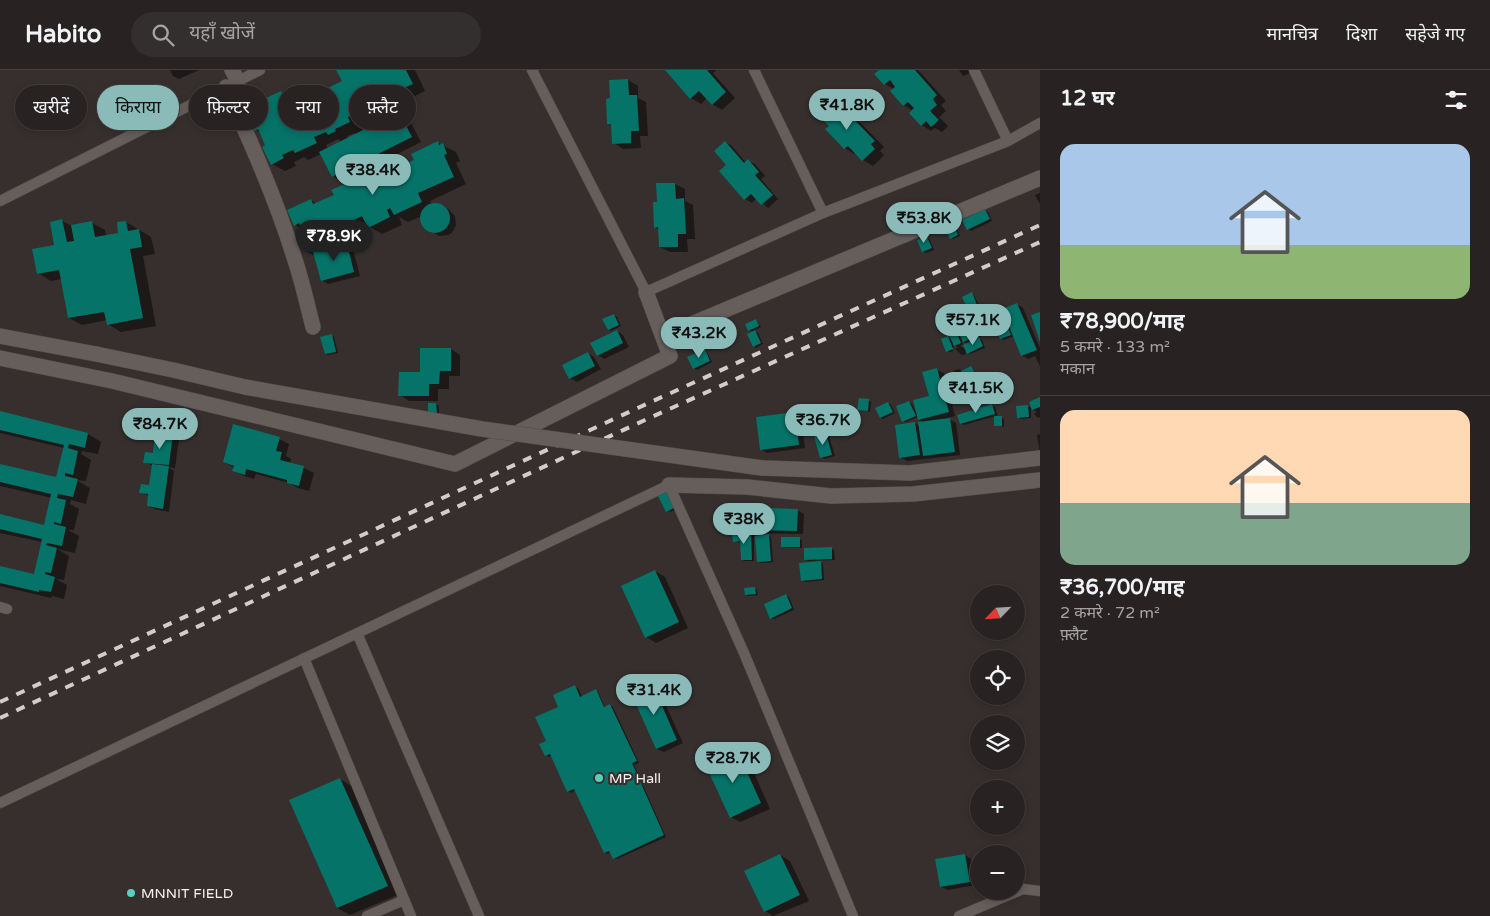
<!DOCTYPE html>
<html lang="hi">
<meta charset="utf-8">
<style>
:root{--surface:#282322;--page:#342f2f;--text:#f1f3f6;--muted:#a5a4a5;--line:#444040;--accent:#8bbbb9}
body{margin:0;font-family:"Varela Round","Noto Sans Devanagari",sans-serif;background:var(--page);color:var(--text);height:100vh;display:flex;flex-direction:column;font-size:19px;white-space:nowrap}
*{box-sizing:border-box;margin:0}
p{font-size:16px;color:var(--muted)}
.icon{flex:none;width:28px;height:28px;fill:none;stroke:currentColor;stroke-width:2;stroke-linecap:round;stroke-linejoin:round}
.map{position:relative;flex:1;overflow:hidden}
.sheet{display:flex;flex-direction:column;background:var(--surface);width:450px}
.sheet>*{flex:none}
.hud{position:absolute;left:15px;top:15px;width:475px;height:45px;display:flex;gap:10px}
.needle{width:32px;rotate:245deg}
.fabs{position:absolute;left:970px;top:515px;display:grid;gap:10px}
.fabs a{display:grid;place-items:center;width:55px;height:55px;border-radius:50%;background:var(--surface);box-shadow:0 2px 8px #0003,0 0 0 1px var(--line);font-size:25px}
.price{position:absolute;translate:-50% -42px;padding:0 11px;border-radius:18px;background:var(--accent);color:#111;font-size:16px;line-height:32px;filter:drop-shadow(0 1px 2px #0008)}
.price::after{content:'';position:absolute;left:50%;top:30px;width:15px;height:11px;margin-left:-8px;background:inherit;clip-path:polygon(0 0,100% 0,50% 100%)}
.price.on{background:#222;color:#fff}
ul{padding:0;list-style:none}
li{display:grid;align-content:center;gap:10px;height:265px;padding:0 20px}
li+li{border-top:1px solid var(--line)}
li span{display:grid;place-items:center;height:155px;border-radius:15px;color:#555}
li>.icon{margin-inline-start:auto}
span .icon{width:90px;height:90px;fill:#fffc;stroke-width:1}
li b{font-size:21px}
h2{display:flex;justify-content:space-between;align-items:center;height:60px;padding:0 20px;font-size:21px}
.pill{padding:0 18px;border-radius:22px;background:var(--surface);box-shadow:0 2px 8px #0003,0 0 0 1px var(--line);font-size:18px;line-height:45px}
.pill.on{background:var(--accent);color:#111}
header{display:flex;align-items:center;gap:30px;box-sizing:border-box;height:70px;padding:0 25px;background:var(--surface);border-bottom:1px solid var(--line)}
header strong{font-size:24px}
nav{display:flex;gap:28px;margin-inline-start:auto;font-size:18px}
.search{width:350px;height:45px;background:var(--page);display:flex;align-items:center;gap:12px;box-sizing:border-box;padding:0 18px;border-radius:28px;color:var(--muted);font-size:19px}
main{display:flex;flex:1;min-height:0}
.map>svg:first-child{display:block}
.shadow{fill:#0007;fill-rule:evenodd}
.building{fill:#057368}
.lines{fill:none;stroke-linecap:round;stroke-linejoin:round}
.lane-casing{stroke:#514c4a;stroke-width:11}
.street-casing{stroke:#514c4a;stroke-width:16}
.secondary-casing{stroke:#514c4a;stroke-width:16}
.lane{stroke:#655e5b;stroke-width:10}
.street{stroke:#655e5b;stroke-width:15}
.secondary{stroke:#655e5b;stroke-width:15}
.rail{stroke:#d2cccb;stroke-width:4;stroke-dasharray:9 9;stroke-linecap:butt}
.secondary-bridge-casing{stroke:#514c4a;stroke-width:16;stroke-linecap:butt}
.secondary-bridge{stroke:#655e5b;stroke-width:15}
.poi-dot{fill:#59cebe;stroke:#362f2d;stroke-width:2}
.labels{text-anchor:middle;stroke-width:4.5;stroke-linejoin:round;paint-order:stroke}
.poi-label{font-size:14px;fill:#f7f2f1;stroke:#362f2d;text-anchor:start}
</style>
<header>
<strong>Habito</strong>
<div class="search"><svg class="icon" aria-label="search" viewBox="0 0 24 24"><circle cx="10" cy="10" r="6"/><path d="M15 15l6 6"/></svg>यहाँ खोजें</div>
<nav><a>मानचित्र</a><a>दिशा</a><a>सहेजे गए</a></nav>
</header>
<main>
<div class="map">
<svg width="1040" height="846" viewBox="0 0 1040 846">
<rect width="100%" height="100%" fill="#362f2d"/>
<!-- shadow -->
<path class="shadow" d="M170 0H199L179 9 173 6Z
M338 0H415L425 21 411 28 414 34 397 42 409 49 421 72 342 112 333 106 321 84 308 90 304 87 294 92 296 96 285 101 272 94 267 76 261 63 256 60 257 33 260 35 281 22 294 29 296 34 313 26 317 28 344 12ZM389 45 392 47 363 61 360 54 377 46 381 48ZM355 63 356 65 348 69 347 66ZM338 69 342 72 328 79 326 75Z
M667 0H717L713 3 735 28 722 40 712 34 707 28 701 34 691 28Z
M880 0H918L946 31 941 35 946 41 939 47 948 56 942 62 935 58 931 61 922 55 913 41 904 35 891 21 894 19 885 14 876 4Z
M959 0H969L970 3 963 6Z
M628 10 638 16V28L646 32 648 66H640L641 78 623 79 614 73 613 56 608 53 612 29 611 11Z
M837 33 847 39 884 77 880 81 884 85 873 96 863 90 856 83 854 84 845 78 830 56 835 36Z
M725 72 732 76 746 93 748 91 755 94 765 106 761 109 778 129 768 138 757 128 752 133 745 129 721 101 727 95Z
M438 73 456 82 460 91 456 93 466 114 430 131 432 134 441 135 448 139 455 146 456 155 452 163 448 165 439 166 424 156 422 146 408 152 399 147 402 155 382 164 368 156 366 157 369 164 359 169 353 166 340 172 330 166 335 178 347 175 353 179 360 206 328 214 322 210 315 186 306 180V166L303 159 295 155 311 130 317 134 335 125 349 113 354 116 374 107 395 92 403 97 415 91Z
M675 114 685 119V131L693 135 695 169H687L688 182H670L660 177V160L655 157 658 133Z
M1040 123V134L1035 125Z
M985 140 988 142 992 151 971 161 968 159Z
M62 151 72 156 92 153 105 160 106 166 120 164 126 152 151 167 155 184 143 186 156 256 121 262 108 254 107 250 82 255 69 248 62 209 51 211 38 203 55 176Z
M953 153 955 155 960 166 953 169 951 168Z
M927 168 930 170 934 180 926 183 923 181Z
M972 224 974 225 980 237 971 241 969 239Z
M1017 234 1023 238 1040 278V296L1035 286 1028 289 1022 285 1014 266 1004 270 1001 268 998 259 987 265 984 263 990 250 995 253 999 238 1002 240Z
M614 245 617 247 621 256 611 261 609 259Z
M756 250 761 257 754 261 758 263 763 274 756 278 754 276 753 262 749 260Z
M951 253 954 254 959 265 975 258 978 260 981 267 978 268 982 270 985 278 970 284 965 281 966 284 962 285 955 279 958 277 953 274 954 278 948 275 947 277 954 281 950 282 947 281 942 269 948 267 953 270 946 255ZM961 270 968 274 964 276 966 279 960 276 963 274Z
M617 261 623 265 629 277 604 289 598 285Z
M332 265 334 267 338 283 329 285 326 284Z
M451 279 460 285V306H449V319H438V331H409L400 325 421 303Z
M705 280 707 282 712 292 697 300 694 298Z
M588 283 594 287 601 299 577 312 570 308Z
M971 297 977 305 968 309 965 306 959 308 956 307 953 301 959 299 962 302Z
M937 300 944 303 955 346 947 348 956 353 960 385 907 391 900 387 896 356 915 353 920 356 924 353 919 350 918 347 906 352 903 351 909 332 912 334 916 342 930 327Z
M979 312 982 314 983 318 980 319 977 318 976 314Z
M1040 328V347L1038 348 1034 344 1037 342 1031 338 1033 339Z
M868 330 871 332 870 342 858 339Z
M888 333 891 335 895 343 883 349 880 347Z
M436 334 439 336V344H432Z
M992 336 995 337 998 347 1004 349V357L996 355V346L964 355 961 353Z
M1028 336 1031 338V348L1021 349 1018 347V337Z
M0 343 88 364 101 372 98 384 82 381 81 384 91 390 86 411 76 410 90 418 86 434 71 430 70 434 79 439 74 460H68L79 466 75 483 57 479 69 486 64 510 56 509 67 515 64 529 52 526 51 528 0 516V497L35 505 42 472 0 463V446L45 456 52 428 0 416V395L57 409 64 378 0 363Z
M794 343 801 347 805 378 767 383 761 379Z
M826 364 829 366 835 386 824 389 822 387Z
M1040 364V383L1037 365Z
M172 365 179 369 175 398 168 397 174 401 169 442 155 439 148 436 149 426 141 422 150 416 153 396 145 392Z
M279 369 289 374 286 386 291 389 290 394 304 398 314 403 309 421 298 418 289 413 256 404 254 409 244 406 234 401 235 398 224 392Z
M657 421 678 439 670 442 667 441Z
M797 440 804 444 803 464 756 463V461L752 463 746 459Z
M751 464 754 465V491H745L742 490V472L734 471Z
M768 466 771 467 773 492 761 493 758 491Z
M799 469 802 470V478H785L783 476Z
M832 479 834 480 835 490 808 491 805 489Z
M820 493 823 494 824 510 805 512 802 510Z
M655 501 665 507 688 558 656 573 646 567Z
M755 519 757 520 758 525 749 526 746 525Z
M786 526 789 527 794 540 774 549 771 548Z
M652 615 658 618 683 673 664 682 657 679 633 624Z
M575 617 578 618 582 627 596 621 598 622 605 637 610 635 613 637 639 693 634 695 666 767 617 789 614 788 611 782 607 784 605 782 576 720 571 723 568 721 552 685 549 687 546 685 547 671 560 637Z
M737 681 747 687 770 739 740 752 731 747Z
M340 709 353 717 400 824 350 845 337 838Z
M780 785 790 791 809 831 773 846 765 841Z
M965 785 971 789 976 815 948 820 941 817Z"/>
<!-- building -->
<path class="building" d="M336 0H406L413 14 399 20 402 27 376 39V38L367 42 366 38 348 47 350 52 335 59 336 61 328 65 326 62 314 67 317 73 295 83 293 80 282 85 284 88 271 95 262 77 265 75 258 59 255 61 244 38 257 32 258 35 268 30 266 28 281 21 289 36 313 24 315 27 327 21 326 19 342 11Z
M665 0H707L726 22 712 35 699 21 690 29Z
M879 0H915L937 25 933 29 937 35 930 41 939 50 931 57 926 51 921 56 909 43 914 38 908 32 903 36 890 21 895 17 890 10 884 15 874 4Z
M628 9 629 25H637L639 61H631V73L612 74 611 54H607L606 29 610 28 609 10Z
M831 32 834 35 837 32 875 71 871 74 875 79 862 91 848 76 844 79 825 59 829 56 817 44Z
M399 42 412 67 332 107 319 82Z
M438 71 439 75 443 73 447 84 444 85 454 107 418 123 422 132 394 145 390 138 387 140 390 147 368 158 362 146 354 150 357 157 345 163 343 158 326 166 321 155 317 157 323 171 313 175 314 177 305 181 299 168 304 165 299 153 294 156 287 140 311 129 313 134 334 125 331 120 349 112 351 116 372 107 370 102 395 91 398 97 414 90 411 84Z
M725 71 744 93 748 89 759 102 755 105 773 125 761 135 751 124 744 130 719 101 726 95 714 81Z
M656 113H675L676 129 684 128 686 164H678V177H659L658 157 654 158 653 132H657Z
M420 148a15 15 0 1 1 30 0a15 15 0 1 1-30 0Z
M985 139 990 149 967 160 962 150Z
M62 149 67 172 74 171 71 155 92 151 95 167 118 163 117 152 126 151 128 161 139 159 142 177 130 179 143 248 107 255 104 242 68 248 59 200 37 204 32 179 54 175 50 152Z
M953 152 958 165 950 169 944 156Z
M927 167 932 178 922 182 917 170Z
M347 174 354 202 321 211 313 182Z
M972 222 977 235 968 240 962 227Z
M1017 233 1037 280 1021 286 1002 239Z
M999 236 1011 265 1000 269 989 240Z
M1040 242V272L1031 245Z
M614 244 619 255 608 260 602 249Z
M990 248 995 258 983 264 978 254Z
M756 249 759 256 748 261 745 254Z
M952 251 961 273 954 276 944 254Z
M975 257 979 265 963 272 959 264Z
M617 260 623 273 597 286 590 273Z
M755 260 761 273 753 277 747 264Z
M332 264 336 282 325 284 320 267Z
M948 266 953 279 946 282 941 269Z
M979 267 983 276 967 284 963 275Z
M420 278H451V301H440L439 314H429V326H398L399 302H420Z
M705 279 710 291 693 299 687 287Z
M588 282 595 296 569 309 562 295Z
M971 296 975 303 965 308 961 301Z
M937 298 949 342 918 350 913 330 929 326 922 302Z
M1040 327V337L1032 340 1029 332Z
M859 328 869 329 868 341 857 340Z
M909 331 916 346 902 352 896 336Z
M888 332 893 342 880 348 875 338Z
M428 333H436L437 343H428Z
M992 334 995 344 960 354 957 345Z
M1028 335 1029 347 1017 348 1016 336Z
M0 341 88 363 85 378 69 374 68 378 78 381 73 405 65 403V406L78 409 73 427 58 424 57 428 66 430 61 454 54 452V454L66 457 62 476 47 473 46 475 57 478 51 503 45 502V504L55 507 51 522 39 520V522L0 513V496L34 504 42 469 0 459V444L44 455 51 424 0 412V394L56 407 64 375 0 360Z
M795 342 799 375 760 380 756 347Z
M994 346H1002V356H994Z
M950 348 955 382 923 386 918 352Z
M915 352 920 385 899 388 895 355Z
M233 354 280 367 276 381 282 382 280 390 304 396 299 416 287 413V410L246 399 245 405 232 401 234 396 223 392Z
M155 362 173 364 169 395 143 393 145 382 153 383Z
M826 363 832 385 820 388 814 366Z
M152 394 169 396 163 439 147 436 148 424 139 423 141 414 149 415Z
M665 416 676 437 666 442 655 420Z
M745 437 798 439 797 461 745 460Z
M751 462 752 490H741L740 471 733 472 732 463Z
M769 464 771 491 757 492 755 466Z
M781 467H800V477H781Z
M832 477V489L804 490V478Z
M821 491 822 509 801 511 799 493Z
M655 500 679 552 645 568 621 516Z
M755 517 756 524 745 525 744 518Z
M786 524 792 538 770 549 764 534Z
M652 613 677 670 656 679 631 623Z
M575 615 580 627 596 619 604 637 610 634 637 691 632 693 664 765 613 789 609 781 604 783 574 719 567 722 550 684 545 686 539 674 546 671 535 647 558 637 553 625Z
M737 680 761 733 730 748 705 694Z
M340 708 388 816 337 838 289 730Z
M780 784 800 825 764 842 744 801Z
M965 784 970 812 940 817 935 789Z"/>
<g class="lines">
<defs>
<path id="lane" d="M532 0 646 222 823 143 1008 71 1040 53
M754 0 823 143
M974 0 1008 71
M0 131 260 0
M0 537 7 539
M357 563 479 846
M304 588 411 846
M0 733 669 415 744 583 853 846
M367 846 404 830
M959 846 1023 819 1040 821"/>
<path id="street" d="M232 0 238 11
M226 17C251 73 276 129 294 187 302 210 307 234 313 257
M663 266 1040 108
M0 288 112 311 455 394 670 286 646 222
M669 415 747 417 831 426 913 424 1040 410"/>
<path id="secondary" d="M0 266 96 284
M762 398 910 403 1040 388"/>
</defs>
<!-- lane casing -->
<use href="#lane" class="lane-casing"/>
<!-- street casing -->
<use href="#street" class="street-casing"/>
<!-- secondary casing -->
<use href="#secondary" class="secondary-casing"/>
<!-- lane -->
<use href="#lane" class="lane"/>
<!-- street -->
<use href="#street" class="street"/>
<!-- secondary -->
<use href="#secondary" class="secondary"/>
<!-- rail -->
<path class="rail" d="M0 632 640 337 1040 155
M0 648 645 350 1040 172"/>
<defs>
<path id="secondary-bridge" d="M96 284 173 300 245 317 482 359 762 398"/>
</defs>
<!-- secondary-bridge casing -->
<use href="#secondary-bridge" class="secondary-bridge-casing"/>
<!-- secondary-bridge -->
<use href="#secondary-bridge" class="secondary-bridge"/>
</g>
<!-- markers -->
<g class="poi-dot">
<circle cx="599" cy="708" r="5"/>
<circle cx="131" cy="823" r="5"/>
</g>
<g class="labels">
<!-- poi labels -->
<g class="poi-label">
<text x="609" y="713">MP Hall</text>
<text x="141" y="828">MNNIT FIELD</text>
</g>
</g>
</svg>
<div class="fabs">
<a><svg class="needle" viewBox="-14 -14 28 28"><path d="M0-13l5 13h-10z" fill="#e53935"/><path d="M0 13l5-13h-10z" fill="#a5a4a5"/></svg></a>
<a><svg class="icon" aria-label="locate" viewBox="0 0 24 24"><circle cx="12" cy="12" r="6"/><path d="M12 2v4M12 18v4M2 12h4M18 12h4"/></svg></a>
<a><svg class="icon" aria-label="layers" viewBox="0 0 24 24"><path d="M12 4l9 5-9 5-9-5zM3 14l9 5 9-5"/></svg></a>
<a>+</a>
<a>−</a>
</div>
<b class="price" style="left:847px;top:61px">₹41.8K</b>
<b class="price" style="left:373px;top:126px">₹38.4K</b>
<b class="price" style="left:924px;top:174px">₹53.8K</b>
<b class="price on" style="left:334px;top:192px">₹78.9K</b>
<b class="price" style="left:973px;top:276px">₹57.1K</b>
<b class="price" style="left:699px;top:289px">₹43.2K</b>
<b class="price" style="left:976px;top:344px">₹41.5K</b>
<b class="price" style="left:823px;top:376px">₹36.7K</b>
<b class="price" style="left:160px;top:380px">₹84.7K</b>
<b class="price" style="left:744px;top:475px">₹38K</b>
<b class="price" style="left:654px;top:646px">₹31.4K</b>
<b class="price" style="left:733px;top:714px">₹28.7K</b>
<div class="hud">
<a class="pill">खरीदें</a>
<a class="pill on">किराया</a>
<a class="pill">फ़िल्टर</a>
<a class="pill">नया</a>
<a class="pill">फ़्लैट</a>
</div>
</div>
<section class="sheet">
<h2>12 घर<svg class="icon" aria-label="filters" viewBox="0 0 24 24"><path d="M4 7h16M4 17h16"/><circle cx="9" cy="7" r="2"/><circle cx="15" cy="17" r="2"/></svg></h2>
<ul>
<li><span style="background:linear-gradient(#a9c7e8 65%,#8fb573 0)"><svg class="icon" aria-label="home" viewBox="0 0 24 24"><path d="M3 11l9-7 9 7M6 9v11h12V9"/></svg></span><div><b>₹78,900/माह</b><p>5 कमरे · 133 m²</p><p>मकान</p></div></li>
<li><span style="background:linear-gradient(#ffd9b3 60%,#7fa58c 0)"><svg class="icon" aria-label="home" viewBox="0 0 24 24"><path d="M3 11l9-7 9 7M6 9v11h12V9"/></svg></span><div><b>₹36,700/माह</b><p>2 कमरे · 72 m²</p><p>फ़्लैट</p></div></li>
</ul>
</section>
</main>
